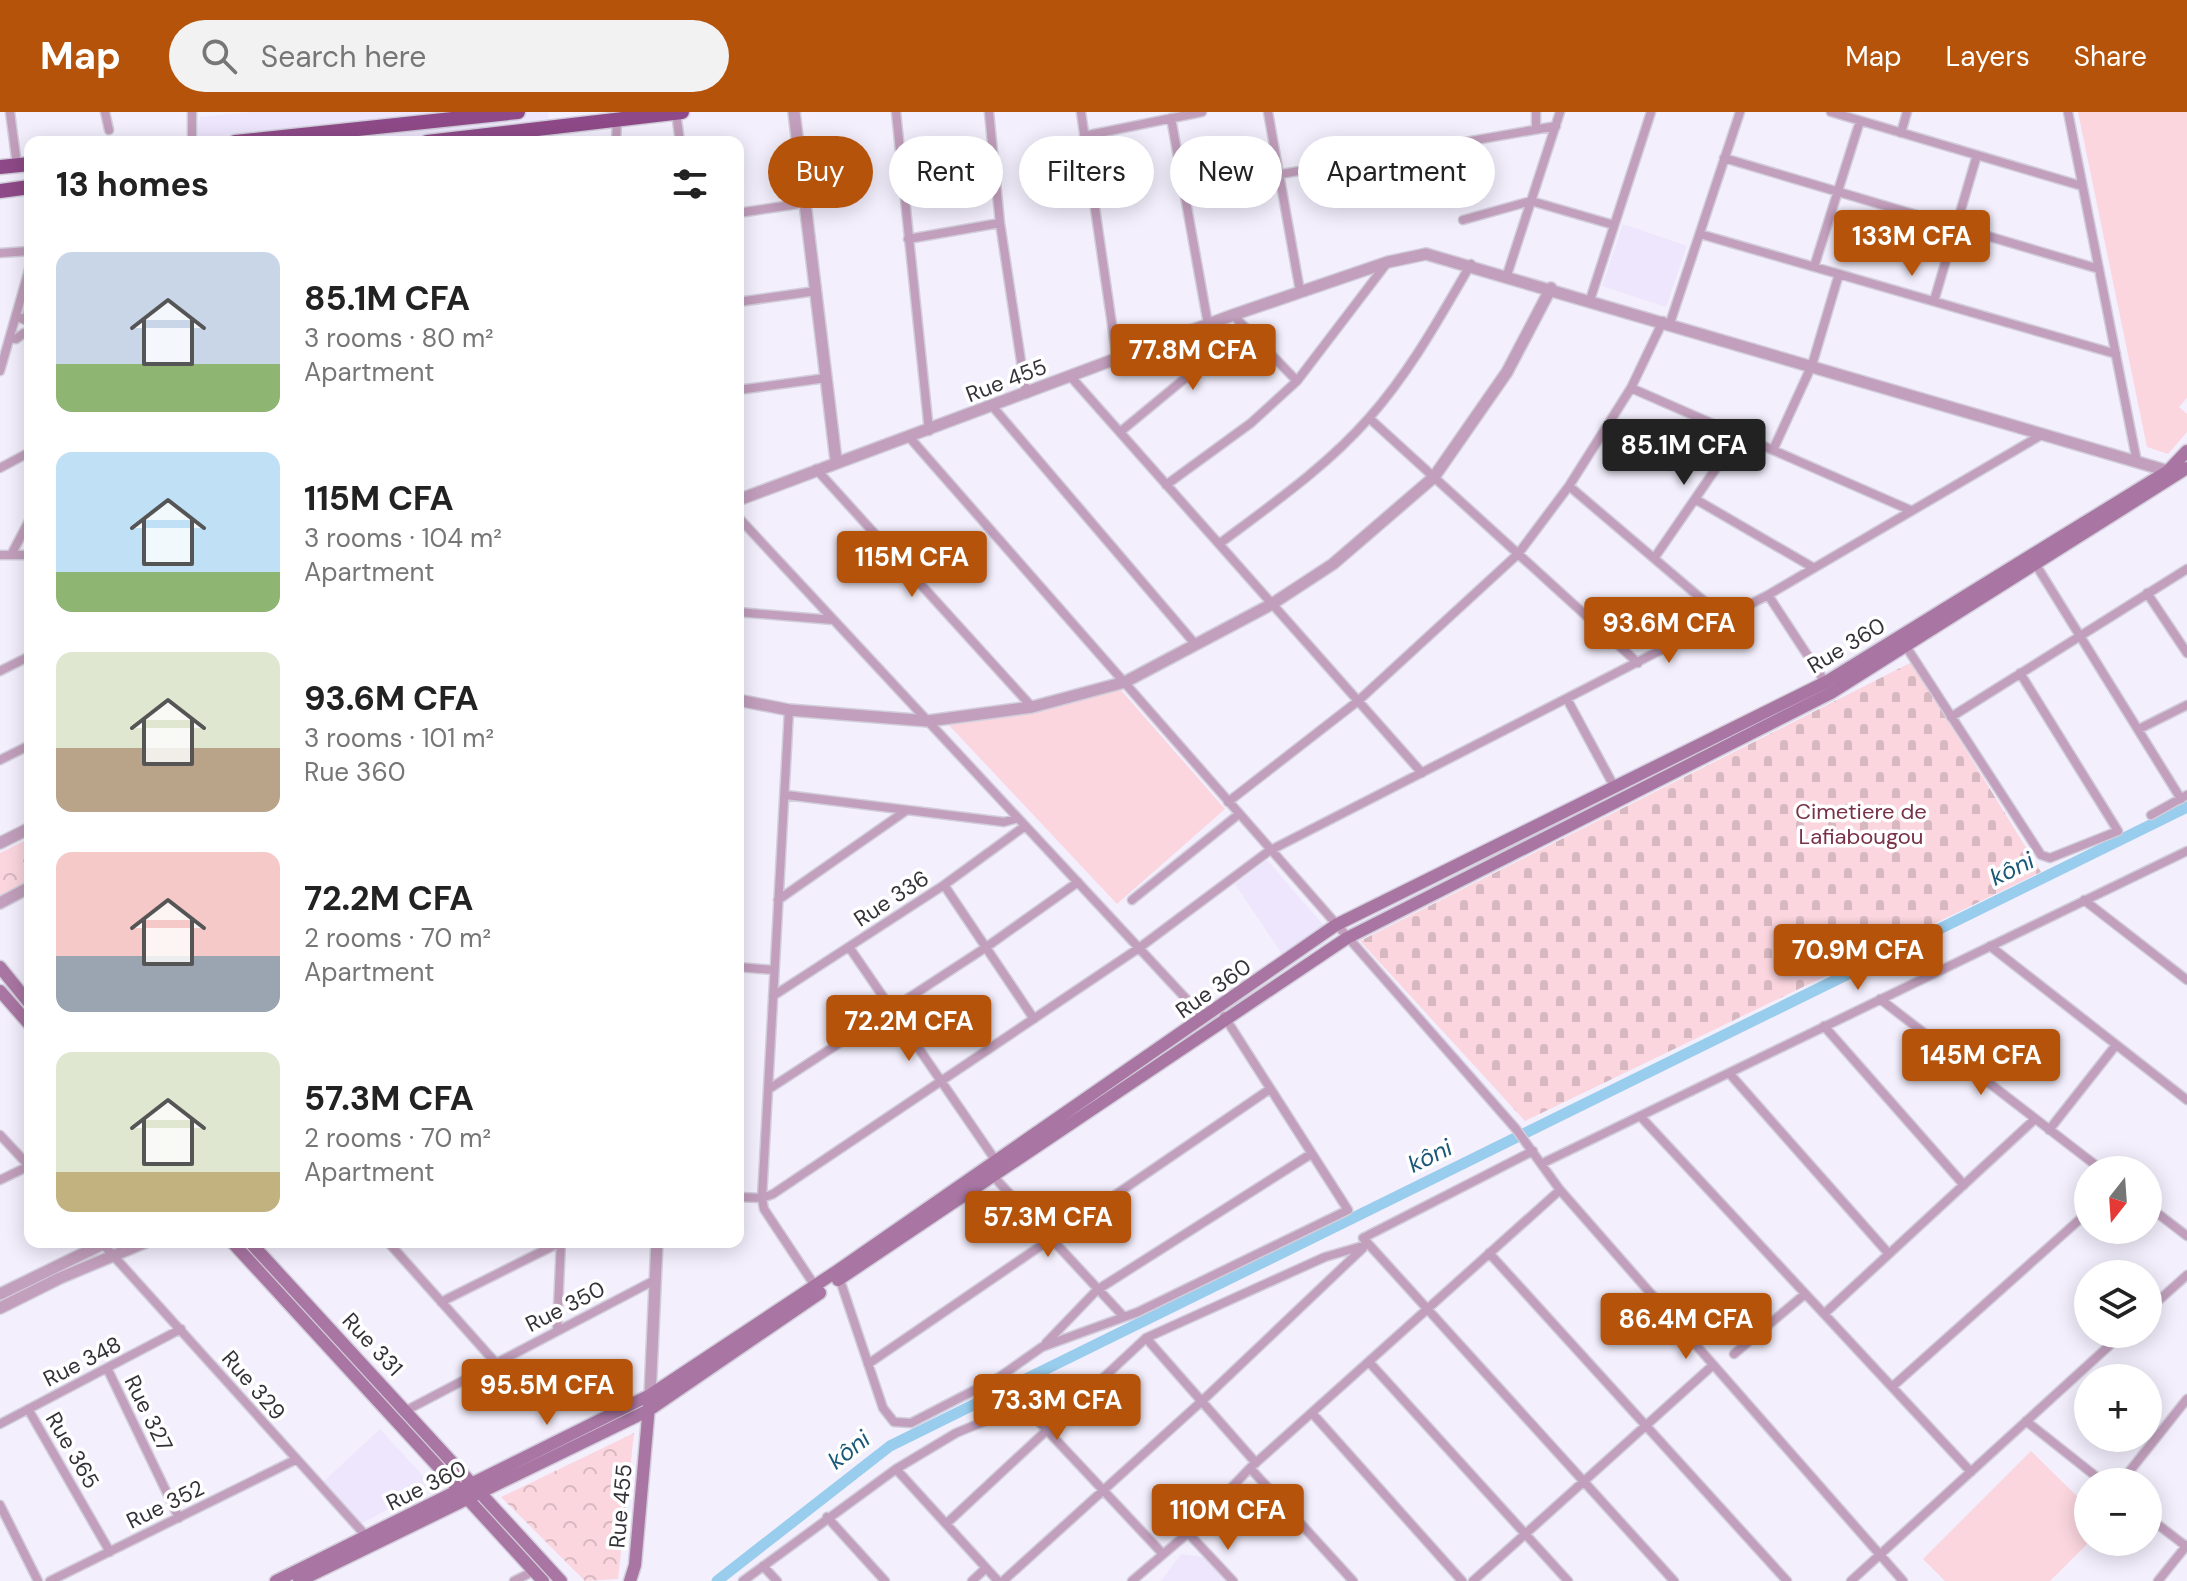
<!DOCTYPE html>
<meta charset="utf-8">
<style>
:root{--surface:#fff;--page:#f2f2f2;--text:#222;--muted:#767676;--accent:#b45309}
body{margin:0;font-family:"DM Sans",sans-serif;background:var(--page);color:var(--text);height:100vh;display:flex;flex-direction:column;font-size:30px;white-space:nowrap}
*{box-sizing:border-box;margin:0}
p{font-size:26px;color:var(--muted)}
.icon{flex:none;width:44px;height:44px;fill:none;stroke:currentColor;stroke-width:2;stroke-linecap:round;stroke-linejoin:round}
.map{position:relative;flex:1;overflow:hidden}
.panel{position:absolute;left:24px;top:24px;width:720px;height:1112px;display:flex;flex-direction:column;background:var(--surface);border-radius:16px;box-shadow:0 4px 20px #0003}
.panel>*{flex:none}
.top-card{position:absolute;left:768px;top:24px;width:760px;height:72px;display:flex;gap:16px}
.needle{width:52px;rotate:197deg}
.buttons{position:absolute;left:2074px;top:1044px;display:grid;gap:16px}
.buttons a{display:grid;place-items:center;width:88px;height:88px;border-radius:50%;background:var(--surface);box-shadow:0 4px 20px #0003;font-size:40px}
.price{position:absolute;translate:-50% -68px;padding:0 18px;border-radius:8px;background:var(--accent);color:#fff;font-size:26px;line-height:52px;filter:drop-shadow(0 2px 4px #0008)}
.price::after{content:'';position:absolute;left:50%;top:48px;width:24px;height:18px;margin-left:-12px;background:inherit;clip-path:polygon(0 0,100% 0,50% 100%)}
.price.current{background:#222;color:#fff}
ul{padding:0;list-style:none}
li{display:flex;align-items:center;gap:24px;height:200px;padding:0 32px}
li span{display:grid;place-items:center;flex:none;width:224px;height:160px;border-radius:16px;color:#555}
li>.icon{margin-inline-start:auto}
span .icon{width:96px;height:96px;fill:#fffc;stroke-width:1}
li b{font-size:34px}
h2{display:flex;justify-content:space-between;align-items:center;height:96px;padding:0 32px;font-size:34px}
.chip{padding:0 28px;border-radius:36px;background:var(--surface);box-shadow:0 4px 20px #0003;font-size:28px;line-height:72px}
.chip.current{background:var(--accent);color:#fff}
header{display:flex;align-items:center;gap:48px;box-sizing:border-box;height:112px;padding:0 40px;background:var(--accent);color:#fff}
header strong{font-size:38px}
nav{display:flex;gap:44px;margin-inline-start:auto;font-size:28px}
.search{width:560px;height:72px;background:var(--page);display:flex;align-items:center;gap:20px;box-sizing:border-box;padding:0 28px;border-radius:44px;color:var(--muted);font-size:30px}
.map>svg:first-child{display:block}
.built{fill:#ede6fc}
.cemetery{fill:url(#cemetery-stones)}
.park{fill:url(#park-crowns)}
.garden{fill:#fbd6df}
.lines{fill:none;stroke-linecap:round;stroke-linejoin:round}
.canal{stroke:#99cded;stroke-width:11}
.minor-casing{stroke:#d1cdda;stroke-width:11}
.tertiary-casing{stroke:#d1cdda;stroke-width:14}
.secondary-casing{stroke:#d1cdda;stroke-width:15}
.trunk-casing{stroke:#d1cdda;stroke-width:17}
.minor{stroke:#c29fbd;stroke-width:8}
.tertiary{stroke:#c29fbd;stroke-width:11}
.secondary{stroke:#a976a3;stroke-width:12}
.trunk{stroke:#8e4a88;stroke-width:14}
.labels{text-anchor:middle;stroke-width:7;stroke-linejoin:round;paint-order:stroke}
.street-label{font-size:22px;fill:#343238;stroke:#fff}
.park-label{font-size:22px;fill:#783248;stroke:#fff}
.water-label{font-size:24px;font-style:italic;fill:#195877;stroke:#fff}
</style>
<header>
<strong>Map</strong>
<div class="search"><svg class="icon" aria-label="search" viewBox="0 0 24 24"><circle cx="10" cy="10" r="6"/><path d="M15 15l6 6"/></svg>Search here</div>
<nav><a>Map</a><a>Layers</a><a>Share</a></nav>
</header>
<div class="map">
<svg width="2187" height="1469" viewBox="0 0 2187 1469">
<defs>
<pattern id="cemetery-stones" width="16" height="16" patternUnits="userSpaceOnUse" patternTransform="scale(2)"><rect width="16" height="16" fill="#fbd6df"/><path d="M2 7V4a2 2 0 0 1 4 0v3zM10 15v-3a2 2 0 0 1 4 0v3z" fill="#d8b8c0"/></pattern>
<pattern id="park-crowns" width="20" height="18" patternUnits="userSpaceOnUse" patternTransform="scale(2)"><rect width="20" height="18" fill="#fbd6df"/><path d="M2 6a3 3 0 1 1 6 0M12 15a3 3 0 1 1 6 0" fill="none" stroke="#d8b8c0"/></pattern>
</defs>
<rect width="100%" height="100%" fill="#f3effd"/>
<!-- built -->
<path class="built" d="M253 0H548L549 3 542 30H201L197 22 200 5Z
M1623 112 1687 134 1666 195 1602 174Z
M1267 748 1325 815 1282 842 1235 772Z
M380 1317 432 1374 360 1412 322 1371Z
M1181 1442 1208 1446 1229 1469H1161Z"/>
<!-- cemetery -->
<path class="cemetery" d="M1912 550 2041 760 1525 1009 1360 829Z"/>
<!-- park -->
<path class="park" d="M30 726V771L0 786V741Z
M634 1321 618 1467 585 1469 501 1385Z"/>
<!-- garden -->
<path class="garden" d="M2078 0H2187V286L2179 295 2187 302V320L2168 342 2147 335Z
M1120 577 1225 697 1117 792 945 609 1036 599Z
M2031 1339 2088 1395 2089 1430 2050 1469H1945L1923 1447Z"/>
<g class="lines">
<!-- canal -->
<path class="canal" d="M717 1469 890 1334 2187 695"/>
<defs>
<path id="minor" d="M10 0 17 53
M105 0 109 18
M896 0 929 319
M989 0 1000 111 1026 282
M1081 0 1117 247
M1268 0 1300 179
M1536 0V17
M1831 0 2082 74
M2068 0 2137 350
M676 1 680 30
M1171 6 1208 212
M1901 21 1907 0
M1084 24 1202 0
M192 30V0
M616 30 617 8
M1724 46 2099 157
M1184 79 1556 14
M738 101 805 91
M1463 108 1531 89 1614 113
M1700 122 2116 242
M908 127 1000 111
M0 141 30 139
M1814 155 1860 9
M1507 163 1560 0
M1590 188 1651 0
M1934 189 1977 43
M738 190 816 179
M1233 203 1297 269
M16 204 25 208 30 196
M1670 211 1740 0
M10 226 16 227 24 221 30 222
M0 259 30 154
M1071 265 1422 661
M1631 276 1910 398
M738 278 826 266
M993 295 1196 533
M1369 306 1638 551
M1120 320 1246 216
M910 326 1516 1017 1560 1078 1903 1469
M1773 338 1812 253 1839 162
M0 356 30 340
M816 357 1032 595
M1166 373 1251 311 1297 269 1387 151
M1569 374 1724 506
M1695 387 1814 456
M738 405 1204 906
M1219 432C1271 393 1326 355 1369 306 1410 260 1440 205 1471 152
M0 443H30
M11 443 30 407
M1655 445 1739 323
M2036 453 2181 687
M2147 481 2187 541
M1768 483 1827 573
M738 500 833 508
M1907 536 2041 743 2050 746 2118 719 2020 561
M0 559 30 544
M1567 587 1615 676
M789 598 762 1086 764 1097 815 1174
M1951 605 2187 457
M2139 617 2187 593
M0 648 30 633
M786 683 1004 710 1018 706
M1228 690 1358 589 1518 442 1569 374 1631 276 1663 209
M2151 703 2187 683
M944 773 1034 907
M778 788 907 698
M1132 788 1239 702
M2084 788 2187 868
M1990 834 2187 988
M849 835 996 1049
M738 855 774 858
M773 884 944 773 1025 714
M1880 887 2102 1058
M1824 914 1964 1073
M1729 961 1889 1142
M769 977 985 836 1078 770
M1640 1004 1971 1360
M2049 1018 2116 933
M0 1023 30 1055
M1533 1039 1363 1126 1674 1469
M1543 1051 2187 739
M994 1065 1124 1205
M0 1068 29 1054
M738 1085 762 1086 773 1082 1139 836 1269 739 1768 483 2043 322
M2148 1094 2187 1124
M101 1130 367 1425
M388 1130 495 1250
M1489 1141 1787 1469
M839 1165 883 1296 894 1310 911 1311 998 1266 1042 1235 1138 1200 1348 1098 1224 904
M441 1190 561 1130
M2148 1198 2187 1163
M1824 1202 2035 1007
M557 1218 561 1130
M1146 1226 1256 1351
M1046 1231 1097 1178 1311 1042
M1734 1242 1805 1182
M1369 1250 1568 1469
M868 1252 1270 977
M107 1256 179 1406
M998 1266 1162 1441
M1892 1275 2088 1100
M28 1297 110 1440
M407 1298 655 1168
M1312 1301 1462 1469
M2026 1309 2103 1370
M0 1312 181 1217
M1250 1356 1353 1469
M896 1357 998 1469
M2121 1370 2187 1287
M0 1393 38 1469
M827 1405 885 1469
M2148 1405 2187 1435
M946 1412 1146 1226 1325 1145 1366 1133
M1188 1421 1233 1469
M763 1454 777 1469
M50 1469 295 1348
M514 1469 534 1459
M743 1469 896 1357 956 1321 1024 1293
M972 1469 986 1456
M1003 1469 1202 1289 1363 1136
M1132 1469 1188 1421 1250 1356 1560 1078
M1473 1469 1712 1254
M1851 1469 2122 1222
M2158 1469 2187 1433"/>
<path id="tertiary" d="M794 0 836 348
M738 388 1233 203 1388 150 1426 142 2168 359 2172 365
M738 588 789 598 928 609 1032 595 1125 570 1272 492 1333 452 1434 365 1507 260 1551 176
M0 731 30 716
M0 791 30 775
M0 1182 107 1130
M0 1196 60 1166 146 1130
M650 1283 657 1130"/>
<path id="secondary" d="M0 855 30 892
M0 879 30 913
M232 1130 543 1469
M250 1130 561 1469
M838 1168 1347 826 1831 581 2187 356
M276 1469 650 1283 837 1159 1336 813 1826 570 2168 359 2187 339
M299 1469 649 1298 820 1181
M630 1469 635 1453 649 1294"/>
<path id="trunk" d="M235 30 518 0
M427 30 682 0
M0 55 30 52
M0 79 30 75"/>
</defs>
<!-- minor casing -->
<use href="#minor" class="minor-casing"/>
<!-- tertiary casing -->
<use href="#tertiary" class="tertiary-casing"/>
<!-- secondary casing -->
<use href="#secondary" class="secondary-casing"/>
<!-- trunk casing -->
<use href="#trunk" class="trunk-casing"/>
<!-- minor -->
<use href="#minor" class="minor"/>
<!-- tertiary -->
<use href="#tertiary" class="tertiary"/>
<!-- secondary -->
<use href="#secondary" class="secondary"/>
<!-- trunk -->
<use href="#trunk" class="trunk"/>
</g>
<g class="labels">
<!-- street labels -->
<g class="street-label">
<text transform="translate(1006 268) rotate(-21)" y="8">Rue 455</text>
<text transform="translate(1846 533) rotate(-31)" y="8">Rue 360</text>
<text transform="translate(891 786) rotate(-33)" y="8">Rue 336</text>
<text transform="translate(1213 876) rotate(-35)" y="8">Rue 360</text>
<text transform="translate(565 1194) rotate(-27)" y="8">Rue 350</text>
<text transform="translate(373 1232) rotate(47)" y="8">Rue 331</text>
<text transform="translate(82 1249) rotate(-27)" y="8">Rue 348</text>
<text transform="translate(254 1273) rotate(49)" y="8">Rue 329</text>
<text transform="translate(149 1301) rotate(64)" y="8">Rue 327</text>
<text transform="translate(73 1338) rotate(60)" y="8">Rue 365</text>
<text transform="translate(426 1373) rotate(-26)" y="8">Rue 360</text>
<text transform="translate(165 1392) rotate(-26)" y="8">Rue 352</text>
<text transform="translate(620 1394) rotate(-85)" y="8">Rue 455</text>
</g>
<!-- park labels -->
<g class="park-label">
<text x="1861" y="707">Cimetiere de<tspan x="1861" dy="25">Lafiabougou</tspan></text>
</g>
<!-- water labels -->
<g class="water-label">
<text transform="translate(2012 757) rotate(-26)" y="8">kôni</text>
<text transform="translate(1430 1044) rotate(-26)" y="8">kôni</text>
<text transform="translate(849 1338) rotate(-38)" y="8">kôni</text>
</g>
</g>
</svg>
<div class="buttons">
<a><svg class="needle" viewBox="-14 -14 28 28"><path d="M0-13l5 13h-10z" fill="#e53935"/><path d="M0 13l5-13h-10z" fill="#767676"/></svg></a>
<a><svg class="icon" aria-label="layers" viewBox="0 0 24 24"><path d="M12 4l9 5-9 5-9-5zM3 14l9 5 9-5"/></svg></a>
<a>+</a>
<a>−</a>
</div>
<b class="price" style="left:1912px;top:166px">133M CFA</b>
<b class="price" style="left:1193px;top:280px">77.8M CFA</b>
<b class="price current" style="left:1684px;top:375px">85.1M CFA</b>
<b class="price" style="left:912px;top:487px">115M CFA</b>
<b class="price" style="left:1669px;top:553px">93.6M CFA</b>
<b class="price" style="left:1858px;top:880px">70.9M CFA</b>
<b class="price" style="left:909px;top:951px">72.2M CFA</b>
<b class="price" style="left:1981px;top:985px">145M CFA</b>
<b class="price" style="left:1048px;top:1147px">57.3M CFA</b>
<b class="price" style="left:1686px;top:1249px">86.4M CFA</b>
<b class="price" style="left:547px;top:1315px">95.5M CFA</b>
<b class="price" style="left:1057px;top:1330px">73.3M CFA</b>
<b class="price" style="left:1228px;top:1440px">110M CFA</b>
<div class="top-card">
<a class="chip current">Buy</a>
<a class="chip">Rent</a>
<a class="chip">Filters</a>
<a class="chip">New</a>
<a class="chip">Apartment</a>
</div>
<section class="panel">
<h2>13 homes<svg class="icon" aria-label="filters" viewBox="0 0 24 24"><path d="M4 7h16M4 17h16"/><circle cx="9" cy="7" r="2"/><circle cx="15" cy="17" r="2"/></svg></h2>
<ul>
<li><span style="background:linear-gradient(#c9d6e8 70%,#8fb573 0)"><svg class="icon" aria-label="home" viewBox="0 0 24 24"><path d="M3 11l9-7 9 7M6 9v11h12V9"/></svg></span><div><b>85.1M CFA</b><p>3 rooms · 80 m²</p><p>Apartment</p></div></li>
<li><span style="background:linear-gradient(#bfe0f5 75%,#8fb573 0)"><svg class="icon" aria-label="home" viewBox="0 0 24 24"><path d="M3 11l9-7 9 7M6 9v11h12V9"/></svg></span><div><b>115M CFA</b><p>3 rooms · 104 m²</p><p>Apartment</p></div></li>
<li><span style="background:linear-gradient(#dfe7d0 60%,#b9a48a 0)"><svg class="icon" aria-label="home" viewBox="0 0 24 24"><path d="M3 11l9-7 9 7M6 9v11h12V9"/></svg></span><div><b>93.6M CFA</b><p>3 rooms · 101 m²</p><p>Rue 360</p></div></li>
<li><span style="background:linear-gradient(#f6c9c9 65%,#9aa5b1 0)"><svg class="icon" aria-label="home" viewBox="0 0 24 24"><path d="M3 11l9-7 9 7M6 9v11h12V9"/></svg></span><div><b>72.2M CFA</b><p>2 rooms · 70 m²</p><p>Apartment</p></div></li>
<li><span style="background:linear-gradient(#dfe7d0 75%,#c2b280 0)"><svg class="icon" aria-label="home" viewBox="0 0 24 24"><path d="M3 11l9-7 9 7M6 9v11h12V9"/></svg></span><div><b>57.3M CFA</b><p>2 rooms · 70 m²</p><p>Apartment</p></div></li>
</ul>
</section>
</div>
